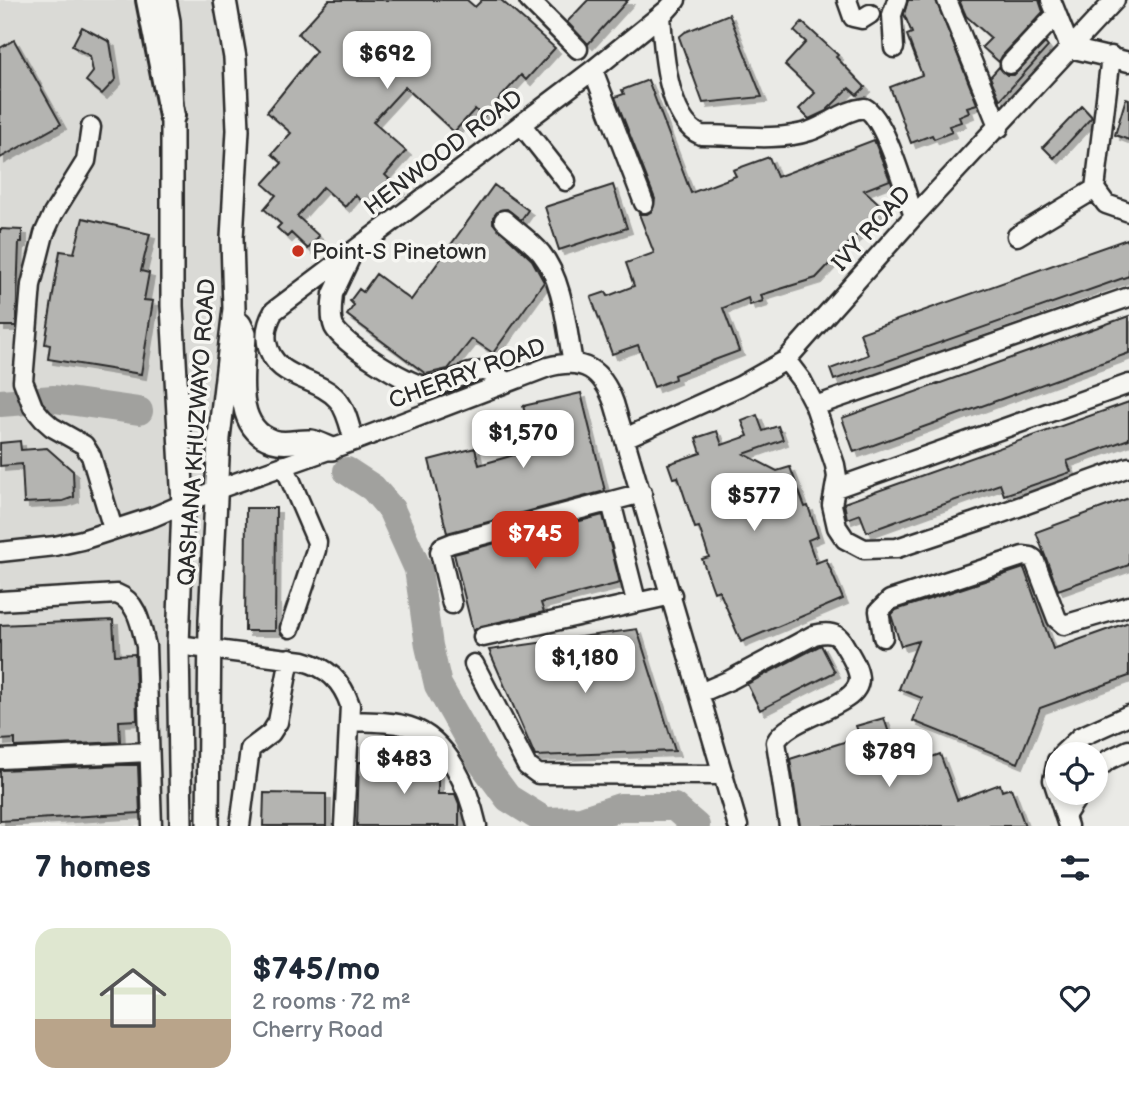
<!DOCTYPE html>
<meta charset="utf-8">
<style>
:root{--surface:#fff;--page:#f2f2f3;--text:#1f2937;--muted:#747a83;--line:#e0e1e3;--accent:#c8321e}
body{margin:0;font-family:"Balsamiq Sans",sans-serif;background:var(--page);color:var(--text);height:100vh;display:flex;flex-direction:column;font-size:26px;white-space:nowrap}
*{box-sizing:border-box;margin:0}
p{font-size:23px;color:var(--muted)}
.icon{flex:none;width:38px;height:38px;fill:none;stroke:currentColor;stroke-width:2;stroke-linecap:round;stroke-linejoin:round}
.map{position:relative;height:826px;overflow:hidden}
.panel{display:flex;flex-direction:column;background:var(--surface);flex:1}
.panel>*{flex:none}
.buttons{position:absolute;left:1045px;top:742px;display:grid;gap:14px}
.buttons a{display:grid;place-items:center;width:63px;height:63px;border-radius:50%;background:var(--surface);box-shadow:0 4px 10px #0003;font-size:35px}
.price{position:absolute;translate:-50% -60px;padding:0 16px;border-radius:14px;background:#fff;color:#222;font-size:23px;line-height:46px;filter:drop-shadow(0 2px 4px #0008)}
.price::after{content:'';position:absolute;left:50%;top:42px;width:21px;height:16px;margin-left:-10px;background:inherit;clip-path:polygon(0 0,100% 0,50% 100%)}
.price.current{background:var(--accent);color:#fff}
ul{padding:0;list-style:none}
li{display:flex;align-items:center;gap:21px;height:175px;padding:0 35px}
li+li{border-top:2px solid var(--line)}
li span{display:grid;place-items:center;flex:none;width:196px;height:140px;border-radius:21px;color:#555}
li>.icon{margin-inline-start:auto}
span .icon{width:84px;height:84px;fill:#fffc;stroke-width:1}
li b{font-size:30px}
h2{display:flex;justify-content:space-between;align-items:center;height:84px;padding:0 35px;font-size:30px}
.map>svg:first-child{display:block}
.built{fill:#dadad6}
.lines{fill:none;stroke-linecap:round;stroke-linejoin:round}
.river{stroke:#a1a19e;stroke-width:28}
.building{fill:#b4b4b1;stroke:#2b2b2b;stroke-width:2;filter:url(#shadow)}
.minor-casing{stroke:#2b2b2b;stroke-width:23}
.major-casing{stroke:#2b2b2b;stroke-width:26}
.highway-casing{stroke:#2b2b2b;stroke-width:30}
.minor{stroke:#f6f6f2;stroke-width:18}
.major{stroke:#f6f6f2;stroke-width:21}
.highway{stroke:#f6f6f2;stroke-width:24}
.poi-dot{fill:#c8321e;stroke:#f6f6f2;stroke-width:2.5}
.labels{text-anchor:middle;stroke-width:7;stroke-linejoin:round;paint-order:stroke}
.street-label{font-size:23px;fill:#2b2b2b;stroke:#f6f6f2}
.poi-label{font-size:23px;fill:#2b2b2b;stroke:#f6f6f2;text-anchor:start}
</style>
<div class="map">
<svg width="1129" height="826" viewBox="0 0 1129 826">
<defs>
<filter id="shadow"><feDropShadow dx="5" dy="5" stdDeviation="0" flood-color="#0004"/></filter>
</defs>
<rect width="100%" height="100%" fill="#eaeae6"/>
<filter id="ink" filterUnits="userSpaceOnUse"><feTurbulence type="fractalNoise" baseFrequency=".0143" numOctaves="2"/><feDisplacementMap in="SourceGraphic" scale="14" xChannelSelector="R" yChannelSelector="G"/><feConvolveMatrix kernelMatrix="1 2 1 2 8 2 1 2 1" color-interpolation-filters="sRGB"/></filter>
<g filter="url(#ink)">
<!-- built -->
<path class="built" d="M0 0H224L234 58 207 826H0Z"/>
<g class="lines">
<!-- river -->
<path class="river" d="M0 403 54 399 139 411
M347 471 373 488 391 509 418 569 429 646 438 685 482 763 508 798 545 821 581 820 620 807H674L696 826"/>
</g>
<!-- building -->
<path class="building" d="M329 0H467L475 7 482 0H501L555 48 526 80 521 75 483 117 475 109 454 132 405 87 373 122 406 151 385 175 400 189 371 209 355 195 345 207 323 187 297 216 319 236 308 249 291 233 287 237 277 228 281 224 264 209 276 195 263 184 282 163 272 154 291 133 267 112 316 51 298 34Z
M588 0H628L588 44 567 22Z
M908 0H936L977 104 967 107 969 113 959 117 961 122 949 126 952 132 934 139 932 135 911 143 890 87 922 75 907 35 912 33 904 14Z
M959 0H1039L1043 12 1002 56 999 62 982 47 991 38 966 16Z
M729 14 762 97 703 103 679 37 685 32Z
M802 22 838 55 836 57 865 87 857 95 849 88 826 111 809 119 799 109 815 93 785 65 806 42 794 31Z
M82 27 110 42 116 79 102 94 86 81 93 72 90 56 72 46Z
M14 40 61 124 0 158V48Z
M1045 43 1048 47 1000 100 990 77 999 67 1007 75H1014Z
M648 80 691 193 736 176 733 170 769 157 777 177 874 140 890 180 864 190 883 207 816 278 761 295 763 301 750 305 748 298 723 308 739 351 674 375 675 379 654 387 638 345 612 354 591 297 606 292 608 296 634 286 626 263 654 253 639 214H647L652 211 655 199 615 97 624 94 622 90Z
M1126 98 1129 99V140L1115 135Z
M1082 106 1092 117 1054 158 1043 147Z
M494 185 528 210 521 220 507 209 500 210 493 217V223L532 260 544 282 493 353 472 339 448 369 426 374 347 315 354 305 350 301 359 289 363 292 376 274 411 300Z
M613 185 627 228 559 250 545 207Z
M83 218 150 234 141 271 149 273 144 300 153 301 141 374 48 359 50 345 45 344 60 251 74 253Z
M0 229 22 230V242H19L16 326H0Z
M1127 239 1129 245V276L834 380 830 369 868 355 860 333Z
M1129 316V353L854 452 842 418Z
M581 393 605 491 447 533 429 460 475 448 479 465 535 449 523 406Z
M1129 402V439L1067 461 1071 472 1004 495 1000 484 867 532 860 514 847 519 844 503Z
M757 415 763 431 778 426 783 440 744 454 777 471 790 467 805 507 808 506 818 536 808 540 816 563 826 559 843 599 741 642 719 590 714 592 702 559 709 557 699 527 695 528 678 477 673 478 668 464 701 453 696 438 717 431 722 445 748 436 742 421Z
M20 441 21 450 47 448 73 471 74 497 63 501 24 503 22 464 0 466V443Z
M1129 498V565L1058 590 1036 532Z
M246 508H276L275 631H245Z
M603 515 620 583 541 603 544 612 481 626 473 631 454 554Z
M1024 568 1053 649 1129 622V676L1040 708 1018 763 913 721 922 698 899 689 918 641 901 646 891 615 896 610Z
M113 620 115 655 135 654 137 720 119 721 120 742 15 747V739L0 740V625Z
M637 629 675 751 535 756 489 650Z
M821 645 835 672 760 710 747 684Z
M884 718 891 739 895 738 904 767 940 754 957 800 1000 784 1002 791 1011 788 1025 826H800L790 759 860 737 856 726Z
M359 762 438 763V794H455L459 804V826H357Z
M121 765H138L140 813 0 821V770Z
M264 793 326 794V826H263Z"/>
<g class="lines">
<defs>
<path id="minor" d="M529 0 578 49
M847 0 853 17 862 19 870 14
M947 0 999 128
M1051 0 1070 48 1129 62
M661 15C663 47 667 121 701 135 736 135 776 142 810 131 830 124 844 110 865 108 886 119 905 192 914 216
M894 48 892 15 897 0
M1111 56 1095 189 1106 204 1129 212
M1010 64 1056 15
M593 70 644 203
M521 124 566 181
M91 127 86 161 53 214 44 234 31 285 23 381 33 407 43 419 52 427 84 445 91 456 113 529
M504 220C516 231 531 241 541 253 564 282 566 327 573 363
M1017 236 1095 189
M353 252 333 294C332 304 330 317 334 327 343 344 407 384 425 386 446 387 463 371 483 371 491 371 500 378 507 382
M786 360 802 381 815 406 835 465 837 477 832 505 837 527 845 539 864 549 897 548 999 514 1129 467
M815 406 1129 297
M625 438 740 386 786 360 914 216 1115 0
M354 441C350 428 347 411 338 400 317 376 274 380 267 343 265 331 268 321 274 311L593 70 667 10 676 0
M284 465 317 542 316 550 290 628
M836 488 1129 384
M611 502 636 601
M0 552 55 546 82 540 153 517 218 489 354 441 548 367C584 357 602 370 614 403L738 826
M0 601 117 594C138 602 141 626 146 646L152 826
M452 604 440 552 442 547 452 543 642 493
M483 637 672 595
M883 637 879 611 890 600 1023 556 1031 557 1034 559 1057 619 1064 625 1129 606
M178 645 303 661C327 667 342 681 350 705L344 826
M474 664 527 766 538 774 724 775
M700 693 730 680 814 635C826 632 837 632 843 643 849 653 858 666 859 678 860 708 789 715 776 742L789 826
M351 721C370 722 392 721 410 727 449 739 469 790 477 826
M1062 754 1080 737 1129 715
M0 759 149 752
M1057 761 1053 780 1068 826
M1096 770 1108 760 1129 750
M1065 816 1080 793
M240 826 250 749 271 733 278 722 290 658"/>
<path id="major" d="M165 0 169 21 172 116V306L183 504 178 645 181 826
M240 324 245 334C244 368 231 428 273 441 286 445 298 440 311 441 318 442 325 446 332 449
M208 826 210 620 219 438 234 309 232 238 238 130 235 58 225 0"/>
<path id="highway" d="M149 0 172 116"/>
</defs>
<!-- minor casing -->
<use href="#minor" class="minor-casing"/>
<!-- major casing -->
<use href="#major" class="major-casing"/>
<!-- highway casing -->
<use href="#highway" class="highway-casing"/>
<!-- minor -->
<use href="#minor" class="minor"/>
<!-- major -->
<use href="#major" class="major"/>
<!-- highway -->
<use href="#highway" class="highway"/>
</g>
</g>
<!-- markers -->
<circle class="poi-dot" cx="298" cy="251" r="7"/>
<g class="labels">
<!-- street labels -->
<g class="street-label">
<text transform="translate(443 152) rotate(-37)" y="8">HENWOOD ROAD</text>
<text transform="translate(871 228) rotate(-48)" y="8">IVY ROAD</text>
<text transform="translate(467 373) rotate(-20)" y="8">CHERRY ROAD</text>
<text transform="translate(196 432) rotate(-86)" y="8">QASHANA KHUZWAYO ROAD</text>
</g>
<!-- poi labels -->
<g class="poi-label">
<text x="312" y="259">Point-S Pinetown</text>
</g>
</g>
</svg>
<div class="buttons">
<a><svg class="icon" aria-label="locate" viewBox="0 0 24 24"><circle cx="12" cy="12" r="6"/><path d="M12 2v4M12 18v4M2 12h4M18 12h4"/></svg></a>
</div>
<b class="price" style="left:387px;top:91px">$692</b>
<b class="price" style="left:523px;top:470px">$1,570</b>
<b class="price" style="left:754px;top:533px">$577</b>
<b class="price current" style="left:535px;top:571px">$745</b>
<b class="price" style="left:585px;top:695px">$1,180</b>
<b class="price" style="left:889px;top:789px">$789</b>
<b class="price" style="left:404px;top:796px">$483</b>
</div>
<section class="panel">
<h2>7 homes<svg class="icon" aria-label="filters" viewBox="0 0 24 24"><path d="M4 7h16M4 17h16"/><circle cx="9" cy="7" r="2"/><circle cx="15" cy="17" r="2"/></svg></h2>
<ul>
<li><span style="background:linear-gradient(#dfe7d0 65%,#b9a48a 0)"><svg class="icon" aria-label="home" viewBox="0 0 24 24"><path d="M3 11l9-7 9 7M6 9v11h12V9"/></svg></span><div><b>$745/mo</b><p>2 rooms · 72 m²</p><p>Cherry Road</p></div><svg class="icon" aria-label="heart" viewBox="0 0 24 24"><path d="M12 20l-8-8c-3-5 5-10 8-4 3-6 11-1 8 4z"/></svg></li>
</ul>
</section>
